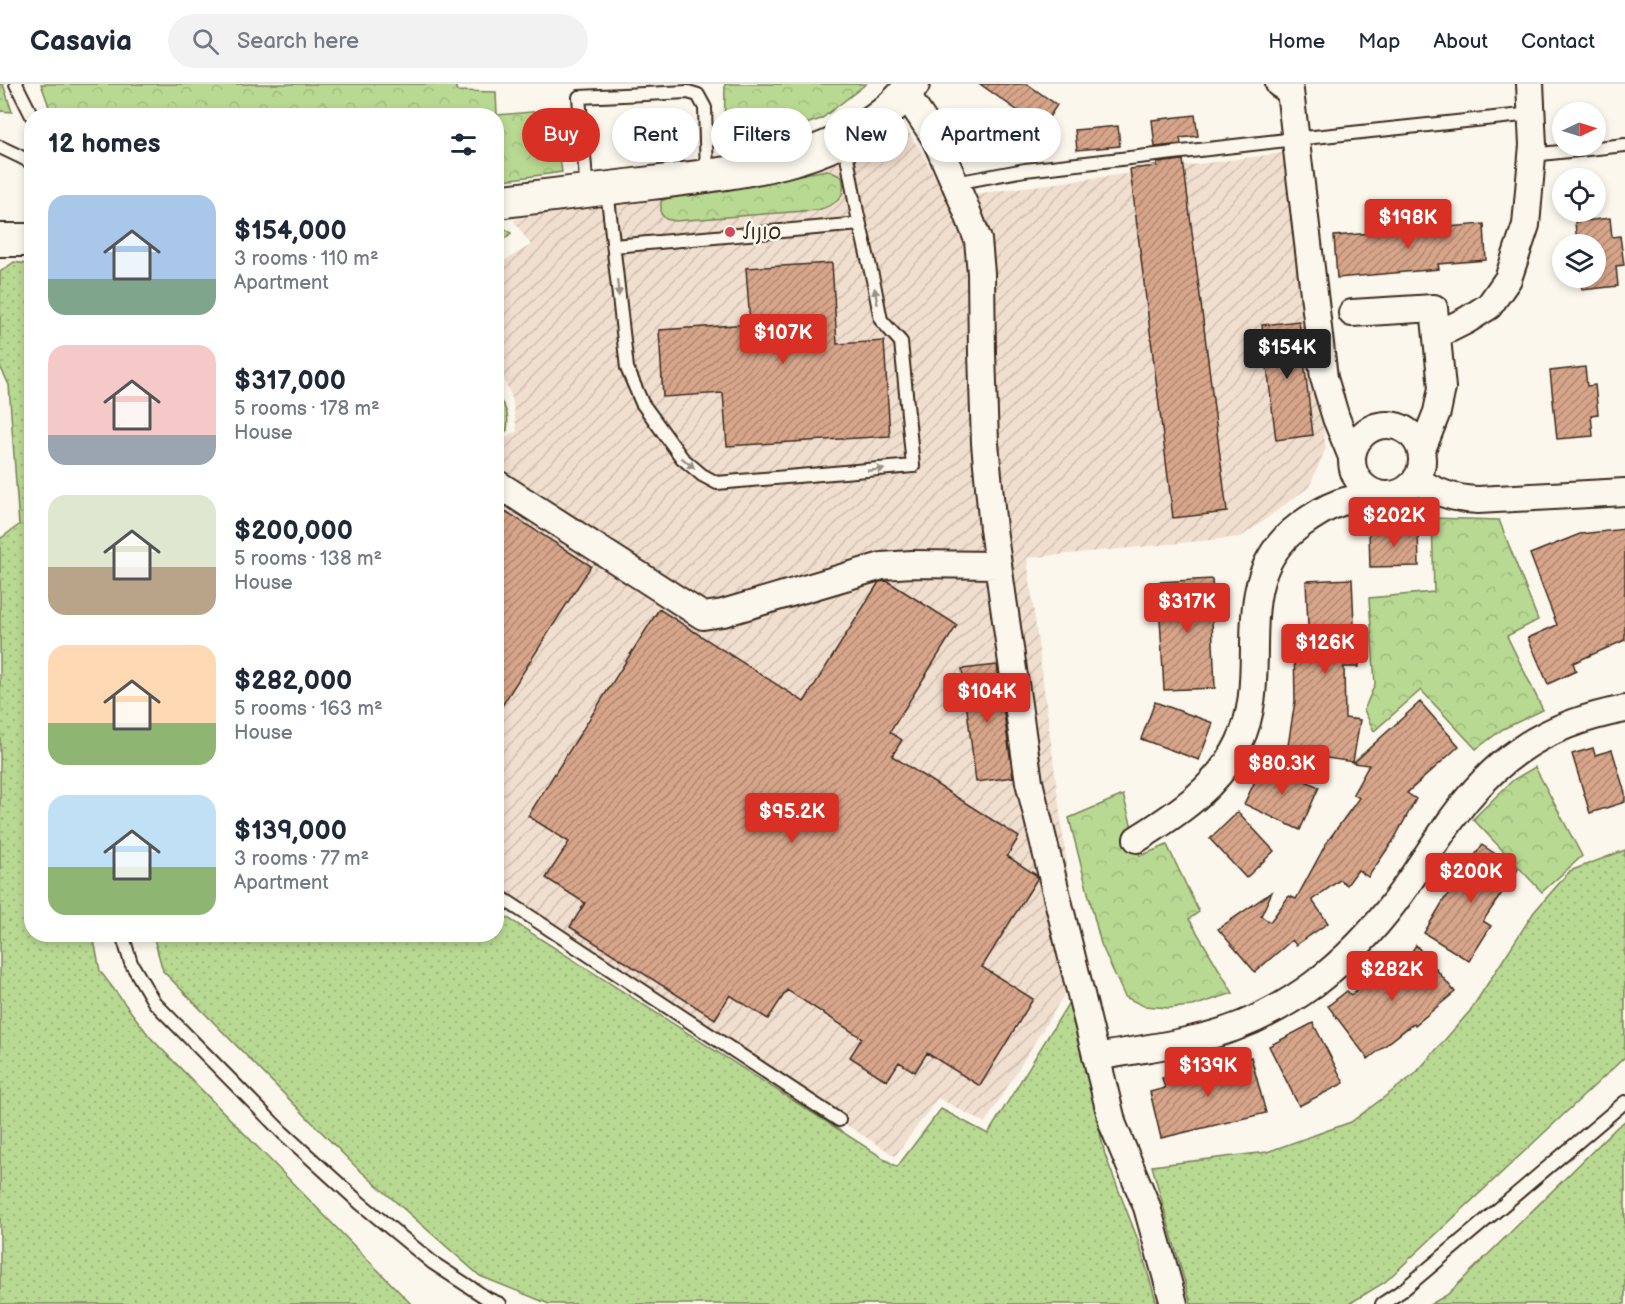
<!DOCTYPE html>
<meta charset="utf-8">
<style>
:root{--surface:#fff;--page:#f2f2f3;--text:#1f2937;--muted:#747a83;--line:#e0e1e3;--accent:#d93025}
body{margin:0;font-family:"Balsamiq Sans","Playpen Sans Hebrew",sans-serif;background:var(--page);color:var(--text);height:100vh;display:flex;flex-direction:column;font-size:22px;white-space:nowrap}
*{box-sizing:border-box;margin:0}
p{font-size:20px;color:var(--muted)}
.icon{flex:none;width:33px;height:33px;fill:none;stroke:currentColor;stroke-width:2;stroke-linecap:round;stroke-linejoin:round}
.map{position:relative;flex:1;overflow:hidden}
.side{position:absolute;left:24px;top:24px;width:480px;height:834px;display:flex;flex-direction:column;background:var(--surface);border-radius:24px;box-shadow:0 3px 9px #0003}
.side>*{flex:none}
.top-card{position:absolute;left:522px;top:24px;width:570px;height:54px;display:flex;gap:12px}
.needle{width:39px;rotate:86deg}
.controls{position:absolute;left:1552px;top:18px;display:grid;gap:12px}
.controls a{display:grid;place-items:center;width:54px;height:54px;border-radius:50%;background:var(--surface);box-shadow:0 3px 9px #0003;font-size:30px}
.price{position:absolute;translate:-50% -51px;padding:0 14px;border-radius:6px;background:var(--accent);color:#fff;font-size:20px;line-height:39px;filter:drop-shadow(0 2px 3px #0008)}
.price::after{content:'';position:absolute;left:50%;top:36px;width:18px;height:14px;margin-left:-9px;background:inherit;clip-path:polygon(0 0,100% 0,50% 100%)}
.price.active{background:#222;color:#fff}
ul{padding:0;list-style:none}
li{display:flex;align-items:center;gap:18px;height:150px;padding:0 24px}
li span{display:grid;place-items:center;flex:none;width:168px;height:120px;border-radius:18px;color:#555}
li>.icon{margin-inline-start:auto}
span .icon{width:72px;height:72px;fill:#fffc;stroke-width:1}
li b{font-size:26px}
h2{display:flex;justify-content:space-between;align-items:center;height:72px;padding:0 24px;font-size:26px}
.pill{padding:0 21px;border-radius:27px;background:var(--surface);box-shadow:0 3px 9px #0003;font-size:21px;line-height:54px}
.pill.active{background:var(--accent);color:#fff}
header{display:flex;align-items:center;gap:36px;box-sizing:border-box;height:84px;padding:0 30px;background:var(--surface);border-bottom:2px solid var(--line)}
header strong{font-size:28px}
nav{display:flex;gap:33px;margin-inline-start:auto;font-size:21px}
.search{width:420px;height:54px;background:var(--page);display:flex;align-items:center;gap:15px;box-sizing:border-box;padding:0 21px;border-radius:33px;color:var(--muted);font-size:22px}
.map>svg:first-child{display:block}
.industrial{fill:url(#industrial-furrows)}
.grass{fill:url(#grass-dots);stroke:#7a8258;stroke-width:1.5}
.forest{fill:url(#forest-crowns);stroke:#7a8258;stroke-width:1.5}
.building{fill:url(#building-hatch);stroke:#3b2a1e;stroke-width:1.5}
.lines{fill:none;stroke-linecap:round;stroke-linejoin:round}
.service-casing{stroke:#3b2a1e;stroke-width:16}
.minor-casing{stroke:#3b2a1e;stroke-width:30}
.tertiary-casing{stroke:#3b2a1e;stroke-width:36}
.service{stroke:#fbf7ec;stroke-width:12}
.minor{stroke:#fbf7ec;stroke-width:26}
.tertiary{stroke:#fbf7ec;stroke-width:32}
.oneway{fill:#9b9085}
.poi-dot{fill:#d1495b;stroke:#fbf7ec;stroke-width:2}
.labels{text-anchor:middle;stroke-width:5;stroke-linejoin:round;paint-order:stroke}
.poi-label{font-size:21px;fill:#3b2a1e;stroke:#fbf7ec;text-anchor:start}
</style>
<header>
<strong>Casavia</strong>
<div class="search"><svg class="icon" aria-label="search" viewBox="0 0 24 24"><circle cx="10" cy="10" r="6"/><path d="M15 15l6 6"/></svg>Search here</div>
<nav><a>Home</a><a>Map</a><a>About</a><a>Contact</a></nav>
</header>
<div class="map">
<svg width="1625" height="1220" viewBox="0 0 1625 1220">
<defs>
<pattern id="industrial-furrows" width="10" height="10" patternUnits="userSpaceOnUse" patternTransform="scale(1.5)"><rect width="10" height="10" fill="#f0decf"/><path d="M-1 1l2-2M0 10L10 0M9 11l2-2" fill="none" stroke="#cfbfb1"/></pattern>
<pattern id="grass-dots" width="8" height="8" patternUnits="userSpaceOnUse" patternTransform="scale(1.5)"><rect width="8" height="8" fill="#b8d992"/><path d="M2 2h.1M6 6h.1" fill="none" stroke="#9fba7d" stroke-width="1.8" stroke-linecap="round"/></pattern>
<pattern id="forest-crowns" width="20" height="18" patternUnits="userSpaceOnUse" patternTransform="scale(1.5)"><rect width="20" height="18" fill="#b8d992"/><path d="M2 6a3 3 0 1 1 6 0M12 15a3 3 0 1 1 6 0" fill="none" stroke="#9fba7d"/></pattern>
<pattern id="building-hatch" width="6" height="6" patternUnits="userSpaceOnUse" patternTransform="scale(1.5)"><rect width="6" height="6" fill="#d7a58a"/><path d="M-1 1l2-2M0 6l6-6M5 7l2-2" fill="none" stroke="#b08770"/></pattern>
</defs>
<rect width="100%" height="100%" fill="#fbf7ec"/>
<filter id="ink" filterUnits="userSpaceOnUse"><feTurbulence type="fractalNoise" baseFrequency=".0167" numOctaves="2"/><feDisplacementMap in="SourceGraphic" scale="12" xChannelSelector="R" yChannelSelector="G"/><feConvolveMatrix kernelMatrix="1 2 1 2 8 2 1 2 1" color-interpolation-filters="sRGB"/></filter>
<g filter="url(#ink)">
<!-- industrial -->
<path class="industrial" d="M901 35 935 92 974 110 1282 69 1326 364 1309 403 1241 453 1027 474 1079 875 1064 911 985 1039 938 1014 895 1072 497 817 496 358 517 347 512 314 500 286 497 276V181L531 161 513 136 665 104 810 81 856 68Z"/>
<!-- grass -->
<path class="grass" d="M0 0H3L12 28 0 27Z
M14 178 32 181V850L93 851 100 887 150 953 411 1220H0V455L19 441 9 301 0 282V188Z
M1625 766V973L1385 1198 1349 1220H1191L1152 1082 1267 1068 1351 1038 1415 990 1470 927 1534 828 1570 787Z
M497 827 897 1083 941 1025 988 1050 1071 915 1105 1071 1138 1156 1157 1220H549L480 1192 355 1082 163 887 153 851 496 850Z
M1625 1037V1220H1431L1447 1211 1617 1043Z"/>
<!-- forest -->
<path class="forest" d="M41 0H455L457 7 496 8 497 31 553 26 562 88 497 97 496 32 52 31Z
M725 0H866L821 35 767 53 724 60Z
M827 86 842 93C847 114 837 120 818 126L675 137 666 135 661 130V117L671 113Z
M497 139 511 149 497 161Z
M497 313C507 323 509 332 507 346L497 355Z
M1432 434 1499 436 1538 536 1507 552 1543 626 1503 645 1476 665 1421 606 1374 647 1364 626 1375 600 1369 514 1434 508Z
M1535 683 1582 772 1542 808 1473 735 1513 696Z
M1123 711 1140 772 1167 761 1199 828 1189 835 1233 909 1193 922 1169 924 1144 922 1125 913 1101 860 1069 734Z"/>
<!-- building -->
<path class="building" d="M980 0H1027L1057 21 1042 44Z
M1195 31 1198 52 1180 54 1181 60 1155 63 1152 36Z
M1118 42 1120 62 1077 66 1075 46Z
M1183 76 1227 428 1173 434 1130 85 1157 82V79Z
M1610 134 1612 153 1620 152 1624 181 1616 182 1618 202 1582 206 1581 194H1596V160H1577L1575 138Z
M1484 140 1486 176 1438 180 1439 185 1337 194 1334 152Z
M832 179 837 260 884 257 890 352 727 362 723 309 663 313 659 246 750 240 746 184Z
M1299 237 1313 351 1276 356 1262 241Z
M1585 283 1587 302 1595 301 1598 330 1591 331 1593 352 1557 355 1550 287Z
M496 421 591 482 496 631Z
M1418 445 1419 482 1370 483 1369 447Z
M1625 445V556L1573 579 1576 587 1548 600 1528 554 1557 541 1530 470 1580 450Z
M1212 495 1215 535 1212 536 1215 604 1164 606 1158 498Z
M1352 495 1355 562H1359V583H1344L1345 634 1360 636 1353 678 1287 668 1295 617 1294 563H1309L1306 497Z
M887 497 957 541 890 648 902 656 892 672 1019 753 1007 772 1036 791 1037 795 982 883 1033 915 980 1002 927 969 915 988 899 978 887 997 850 973 862 954 787 906 768 935 730 911 715 935 570 843 585 819 546 794 569 758 528 732 659 525 804 618 879 498Z
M997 581 1013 693 976 698 962 585Z
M1155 618 1213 639 1199 676 1141 655Z
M1420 618 1459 662 1407 709 1416 715 1393 757 1368 793 1358 786 1347 801 1340 796 1312 816 1328 839 1296 861 1292 856 1255 888 1218 845 1272 808 1261 832 1270 838 1289 812 1296 815 1327 758 1359 714 1353 710 1369 681 1353 679Z
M1593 664 1595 671 1612 666 1625 709V718L1590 729 1572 670Z
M1271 681 1319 703 1300 746 1244 720 1261 685 1268 688Z
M1238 728 1274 767 1246 794 1210 755Z
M1482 761 1518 785 1483 837 1491 842 1469 877 1424 849 1445 814H1446Z
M1416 861 1455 908 1415 941 1414 939 1368 975 1328 922 1347 907 1351 911 1399 871 1405 878Z
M1313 939 1344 999 1299 1022 1269 962Z
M1251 973 1266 1029 1161 1054 1150 1008 1165 1004 1162 994 1200 985V987Z"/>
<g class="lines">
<defs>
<path id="service" d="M16 0 32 32
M0 63 19 72 32 79
M1532 71 1625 61
M955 99 1025 86 1295 55 1532 30
M607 105 627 284 642 319 682 374 702 391 717 399 913 382 901 258 881 236 874 200 857 128 844 56
M587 107 579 13 688 8 698 11 705 24 707 90
M614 162 860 140
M496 810 839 1036
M122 850 131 879 154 918 282 1048 360 1119 433 1179 488 1215 500 1220
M1382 1220 1403 1206 1625 1018"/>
<path id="minor" d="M1279 0 1290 7 1324 294 1336 334 1352 373
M905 9 935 54 964 120 978 156 981 189 982 269 985 359 993 445 1029 698 1113 1041 1147 1123 1174 1220
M1352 229 1434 224 1442 304 1437 328 1421 368
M1437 251 1467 236 1489 222 1508 195 1526 141 1533 61 1530 0
M1352 376a35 35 0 1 1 70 0a35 35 0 1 1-70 0Z
M1416 395C1435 409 1455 415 1478 416L1625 408
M496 399 703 532 723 529 882 482 912 480 998 481
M1137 755C1177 730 1218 703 1239 659 1274 588 1225 497 1299 442 1330 419 1346 414 1384 411
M1096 973C1129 967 1162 963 1195 955 1237 946 1279 926 1314 900 1345 876 1373 847 1396 816 1435 763 1464 704 1520 666 1551 644 1588 632 1625 625"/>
<path id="tertiary" d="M496 118C548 112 599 105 651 99 730 89 820 82 885 29 895 21 904 11 913 0
M0 156H32"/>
</defs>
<!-- service casing -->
<use href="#service" class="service-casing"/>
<!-- minor casing -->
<use href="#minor" class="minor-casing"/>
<!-- tertiary casing -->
<use href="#tertiary" class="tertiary-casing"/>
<!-- service -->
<use href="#service" class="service"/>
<!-- minor -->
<use href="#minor" class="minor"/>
<!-- tertiary -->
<use href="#tertiary" class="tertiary"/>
</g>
<!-- one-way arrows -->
<defs><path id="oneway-solid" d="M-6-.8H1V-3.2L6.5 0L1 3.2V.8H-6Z" transform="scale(1.5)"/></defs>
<g class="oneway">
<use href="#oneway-solid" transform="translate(618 204) rotate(84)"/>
<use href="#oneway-solid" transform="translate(876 212) rotate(-100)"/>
<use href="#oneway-solid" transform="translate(688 379) rotate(40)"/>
<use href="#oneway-solid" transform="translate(876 386) rotate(-5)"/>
</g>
</g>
<!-- markers -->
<circle class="poi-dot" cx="730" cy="148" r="6"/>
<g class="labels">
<!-- poi labels -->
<g class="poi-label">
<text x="742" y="155">סונול</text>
</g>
</g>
</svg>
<div class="controls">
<a><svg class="needle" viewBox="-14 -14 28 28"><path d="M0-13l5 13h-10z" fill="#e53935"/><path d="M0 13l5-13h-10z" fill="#747a83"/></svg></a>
<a><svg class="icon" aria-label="locate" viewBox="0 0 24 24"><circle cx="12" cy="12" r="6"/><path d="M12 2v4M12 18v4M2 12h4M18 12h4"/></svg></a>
<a><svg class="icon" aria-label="layers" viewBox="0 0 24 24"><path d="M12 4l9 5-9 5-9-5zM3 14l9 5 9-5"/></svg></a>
</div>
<b class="price" style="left:1408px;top:166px">$198K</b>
<b class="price" style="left:783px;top:281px">$107K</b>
<b class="price active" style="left:1287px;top:296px">$154K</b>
<b class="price" style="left:1394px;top:464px">$202K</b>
<b class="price" style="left:1187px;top:550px">$317K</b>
<b class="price" style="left:1325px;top:591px">$126K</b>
<b class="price" style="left:987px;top:640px">$104K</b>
<b class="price" style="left:1282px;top:712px">$80.3K</b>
<b class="price" style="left:792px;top:760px">$95.2K</b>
<b class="price" style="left:1471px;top:820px">$200K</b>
<b class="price" style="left:1392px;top:918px">$282K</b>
<b class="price" style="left:1208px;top:1014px">$139K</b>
<div class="top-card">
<a class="pill active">Buy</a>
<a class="pill">Rent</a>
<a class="pill">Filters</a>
<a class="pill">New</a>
<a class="pill">Apartment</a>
</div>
<section class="side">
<h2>12 homes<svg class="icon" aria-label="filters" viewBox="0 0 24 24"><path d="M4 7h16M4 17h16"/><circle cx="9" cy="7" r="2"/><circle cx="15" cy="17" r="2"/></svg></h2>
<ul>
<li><span style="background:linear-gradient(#a9c7e8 70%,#7fa58c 0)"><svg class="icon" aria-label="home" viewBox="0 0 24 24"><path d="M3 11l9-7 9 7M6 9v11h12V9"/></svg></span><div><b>$154,000</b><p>3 rooms · 110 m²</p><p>Apartment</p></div></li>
<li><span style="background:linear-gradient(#f6c9c9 75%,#9aa5b1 0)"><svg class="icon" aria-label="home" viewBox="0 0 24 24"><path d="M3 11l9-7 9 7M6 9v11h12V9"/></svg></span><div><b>$317,000</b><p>5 rooms · 178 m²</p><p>House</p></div></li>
<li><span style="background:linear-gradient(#dfe7d0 60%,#b9a48a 0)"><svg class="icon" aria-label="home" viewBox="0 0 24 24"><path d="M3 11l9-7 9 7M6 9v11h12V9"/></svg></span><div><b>$200,000</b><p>5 rooms · 138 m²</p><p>House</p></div></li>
<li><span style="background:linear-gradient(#ffd9b3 65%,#8fb573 0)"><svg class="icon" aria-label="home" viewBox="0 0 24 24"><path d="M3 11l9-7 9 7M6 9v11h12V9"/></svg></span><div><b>$282,000</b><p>5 rooms · 163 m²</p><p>House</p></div></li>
<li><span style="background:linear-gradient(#bfe0f5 60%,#8fb573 0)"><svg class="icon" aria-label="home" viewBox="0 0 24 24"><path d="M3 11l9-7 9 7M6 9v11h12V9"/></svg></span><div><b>$139,000</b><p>3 rooms · 77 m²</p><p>Apartment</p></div></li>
</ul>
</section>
</div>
